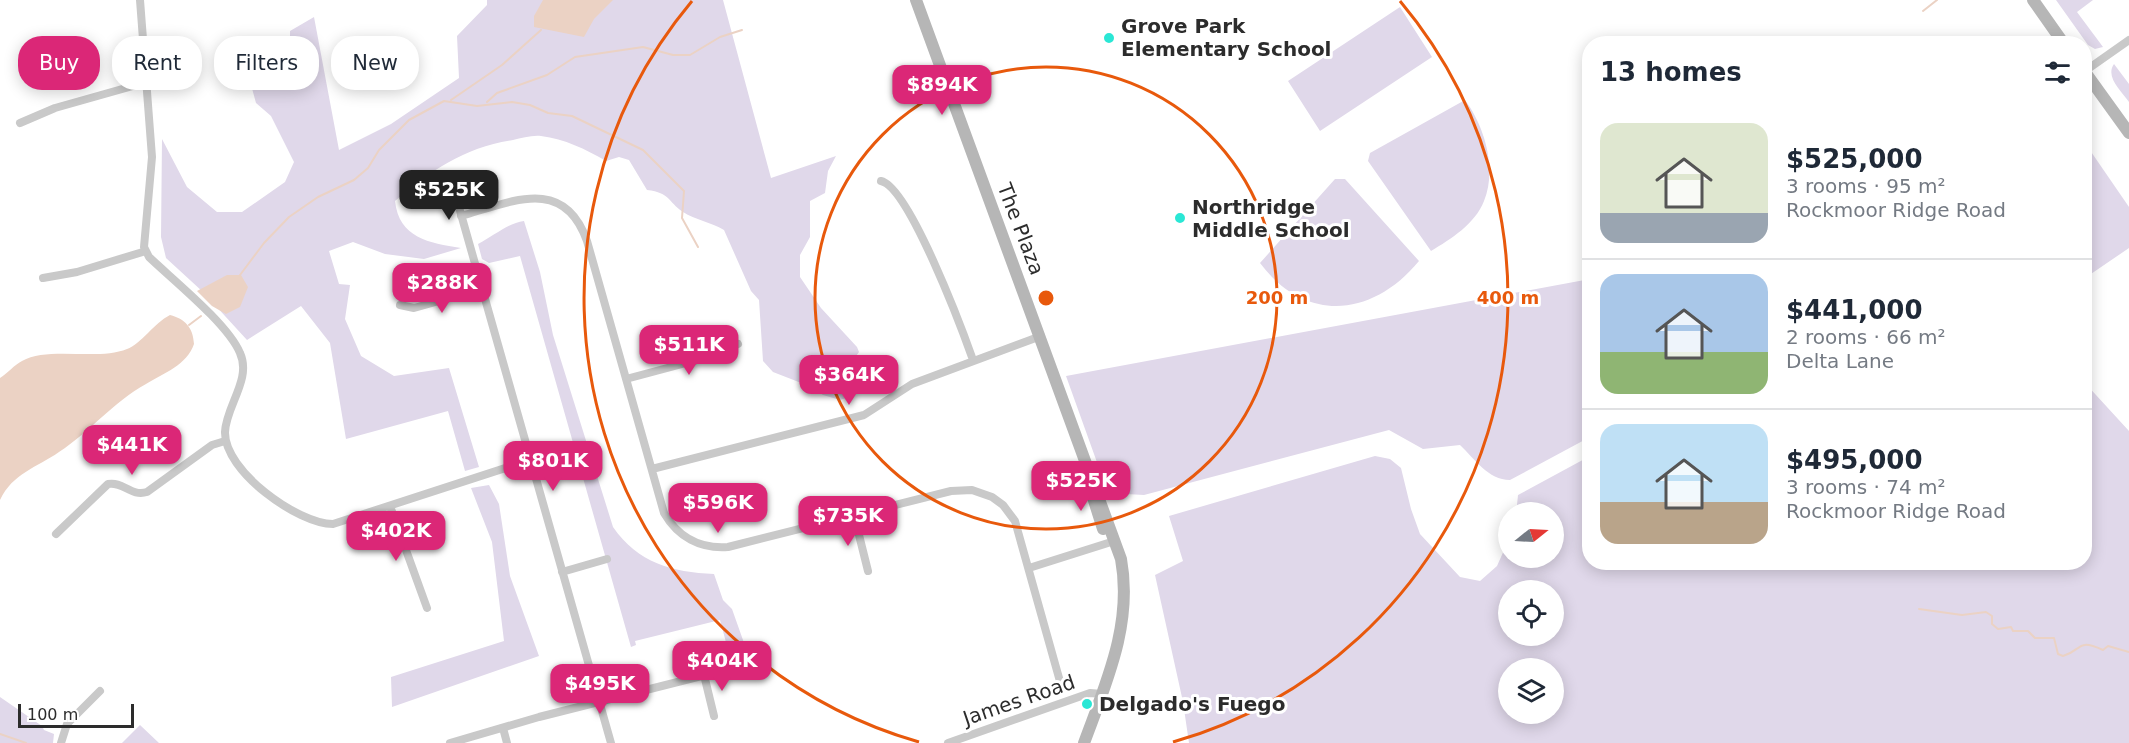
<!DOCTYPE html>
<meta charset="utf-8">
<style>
:root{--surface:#fff;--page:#f2f2f3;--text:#1f2937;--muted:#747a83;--line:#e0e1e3;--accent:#db2777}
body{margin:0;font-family:"DejaVu Sans",sans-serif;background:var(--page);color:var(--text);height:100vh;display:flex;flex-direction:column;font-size:22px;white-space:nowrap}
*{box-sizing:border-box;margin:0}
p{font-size:20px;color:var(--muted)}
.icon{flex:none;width:33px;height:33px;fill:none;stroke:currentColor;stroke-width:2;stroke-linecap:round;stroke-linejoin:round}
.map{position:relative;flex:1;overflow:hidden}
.drawer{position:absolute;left:1582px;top:36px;width:510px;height:534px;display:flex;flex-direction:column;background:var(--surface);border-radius:24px;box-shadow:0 3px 15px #0003}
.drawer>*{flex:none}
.hud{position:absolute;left:18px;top:36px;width:570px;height:54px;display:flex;gap:12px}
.needle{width:39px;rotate:72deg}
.controls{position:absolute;left:1498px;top:502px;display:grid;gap:12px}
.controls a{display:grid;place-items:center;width:66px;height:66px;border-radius:50%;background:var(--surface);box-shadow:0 3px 15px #0003;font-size:30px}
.scale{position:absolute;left:18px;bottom:15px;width:116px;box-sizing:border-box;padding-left:6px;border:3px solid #2c2c2c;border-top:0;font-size:16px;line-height:21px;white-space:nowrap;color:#2c2c2c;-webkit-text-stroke:4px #fff;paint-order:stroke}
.price{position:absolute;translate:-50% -51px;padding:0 14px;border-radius:12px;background:var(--accent);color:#fff;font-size:20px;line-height:39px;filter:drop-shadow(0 2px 3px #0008)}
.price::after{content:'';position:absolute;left:50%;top:36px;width:18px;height:14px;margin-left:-9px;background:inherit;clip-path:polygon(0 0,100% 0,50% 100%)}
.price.current{background:#222;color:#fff}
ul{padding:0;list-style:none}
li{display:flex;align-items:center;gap:18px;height:150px;padding:0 18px}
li+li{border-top:2px solid var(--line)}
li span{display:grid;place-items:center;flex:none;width:168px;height:120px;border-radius:18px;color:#555}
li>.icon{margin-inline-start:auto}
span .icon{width:72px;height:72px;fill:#fffc;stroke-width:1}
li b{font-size:26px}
h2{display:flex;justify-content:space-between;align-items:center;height:72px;padding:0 18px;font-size:26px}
.chip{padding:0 21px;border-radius:24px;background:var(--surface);box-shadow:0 3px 15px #0003;font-size:21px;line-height:54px}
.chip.current{background:var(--accent);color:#fff}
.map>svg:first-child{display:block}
.green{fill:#e0d8ea;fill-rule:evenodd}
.water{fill:#ebd2c4}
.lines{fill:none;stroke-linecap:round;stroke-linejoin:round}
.stream{stroke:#ebd2c4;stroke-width:2}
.street{stroke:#c9c9c9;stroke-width:8}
.secondary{stroke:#b6b6b6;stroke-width:12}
.ring{fill:none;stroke:#e8590c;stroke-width:3}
.poi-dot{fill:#2ae7d5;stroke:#fff;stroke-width:2}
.labels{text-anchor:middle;stroke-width:6;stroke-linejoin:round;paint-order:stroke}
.poi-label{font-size:20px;font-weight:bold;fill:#2c2c2c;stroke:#fff;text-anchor:start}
.street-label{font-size:20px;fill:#2c2c2c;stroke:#fff}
.centre{fill:#e8590c;stroke:#fff;stroke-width:3}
.ring-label{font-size:18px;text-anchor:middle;font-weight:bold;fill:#e8590c;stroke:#fff;stroke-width:6;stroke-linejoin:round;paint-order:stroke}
</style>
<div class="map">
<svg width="2129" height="743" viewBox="0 0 2129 743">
<rect width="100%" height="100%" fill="#fff"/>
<!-- green -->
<path class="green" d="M487 0H723L771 178 836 156 828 171 825 193 810 201V237L800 255V277L821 308 857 347 859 352 849 366C856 380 857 384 849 397L840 400 823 395 809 386 773 372 763 361 759 300 751 291 724 230C711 222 695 220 683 212 667 201 671 193 647 190L629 160 619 157 606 161C585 149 565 139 541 136 532 135 522 138 513 140 466 147 431 170 395 201 399 238 429 243 461 248L424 259 385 254 353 242 329 251 339 284 350 285 345 319 361 356 394 376 449 368 479 467 465 471 448 411 346 439 330 343 301 306 247 340 203 292 166 258 161 237 162 139 187 187 217 212H242L285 182 294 162 271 116 256 103 247 70 290 63V31L314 17 339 150 391 124 459 78 457 36 487 5Z
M2056 0H2093L2077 12 2103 47 2095 49 2088 45Z
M1400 7 1432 57 1320 131 1288 81Z
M2114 64 2129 84V102C2121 90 2105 77 2114 64Z
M1465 100C1485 127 1497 169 1484 201 1475 224 1451 239 1431 251L1368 161 1370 153Z
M2085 143 2129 207V248L2085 278Z
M1335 179H1345L1419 261C1372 318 1305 323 1260 263Z
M524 221 540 272 553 335 613 527C638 563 672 572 714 574L723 600 732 609 749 657 731 661 720 620 635 641 636 645 631 647 520 256 489 263 482 259 478 244C494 236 508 223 524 221Z
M1590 279V437L1510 480C1488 480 1475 459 1460 445L1423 449 1389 430 1144 495 1108 493 1066 376Z
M2085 383 2129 431V743H1189L1183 702 1155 575 1183 561 1169 516 1375 456 1390 459 1401 468 1411 509 1420 534 1460 577 1480 581 1497 566 1509 539V558H1554V513H1521L1517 505 1518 495 1590 456V562H2085ZM1509 591H1554V636H1509ZM1509 669H1554V714H1509Z
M489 485 499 504 510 576 539 656 392 707 391 677 504 641 492 542 471 488Z
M0 697 42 726 44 730 54 734 53 743H0Z
M140 725 159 743H122Z"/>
<!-- water -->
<path class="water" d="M543 0H613L594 19 584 37 534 27V16Z
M227 275H241L248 287 240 307 226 314 212 306 197 291Z
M170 315C185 319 193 327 194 344 187 365 164 373 146 384 113 402 90 432 59 452 36 468 13 473 0 500V378C8 373 14 365 22 361 48 346 98 361 127 349 141 344 154 323 170 315Z"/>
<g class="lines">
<!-- stream -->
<path class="stream" d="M1923 11 1937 0
M451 100 502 65 541 30
M487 102 497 93 547 75 575 57 643 47 673 55H690L720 37 742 30
M240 275 264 243 289 217 318 197 354 180 368 168 379 150 409 120 444 101 477 106 512 102 530 105 548 113 572 116 643 150 684 191 682 218 698 247
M189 325 201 316
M1919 609 1962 615 1986 612 1992 616V624L1998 629 2011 627 2013 631H2028L2035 638H2054L2058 654 2063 656C2083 650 2076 638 2103 650L2108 646 2129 652
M0 734 26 743"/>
<!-- street -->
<path class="street" d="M140 0 152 157 144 247 149 257C173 280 228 324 240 353 252 379 226 406 225 432 224 471 298 524 333 524L530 460
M2085 71 2129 40
M20 123 55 108 147 82
M881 181C909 187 962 329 973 360
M453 186 611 743
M461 216C511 202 564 175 587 241L664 513C678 537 700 549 728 547L951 491 972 490 992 497 1003 505 1015 521 1061 685
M43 278 77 272 146 251
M400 305 414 308 482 289
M626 379 716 355 738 344
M652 469 864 415 912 384 1041 336
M390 506 427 608
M854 515 868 571
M56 534 108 484C123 481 131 497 147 492L212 445 225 441
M1029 568 1108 543
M562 572 607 559
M704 675 714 716
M503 728 507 743
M61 743 67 724 100 691
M450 743 539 717 745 665
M948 743 1090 693 1102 694"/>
<!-- secondary -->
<path class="secondary" d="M916 0 1121 559C1133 624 1106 683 1084 743
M2033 0 2064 44
M2085 72 2129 133
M1091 491 1103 529"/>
</g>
<!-- distance rings -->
<g class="ring">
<circle cx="1046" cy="298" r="231"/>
<path d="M919 742A462 462 0 0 1 692 1M1400 1A462 462 0 0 1 1173 742"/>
</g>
<!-- markers -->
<g class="poi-dot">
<circle cx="1109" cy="38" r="6"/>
<circle cx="1180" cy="218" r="6"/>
<circle cx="1087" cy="704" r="6"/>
</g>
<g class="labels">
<!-- poi labels -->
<g class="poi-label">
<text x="1121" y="33">Grove Park<tspan x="1121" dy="23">Elementary School</tspan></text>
<text x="1192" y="214">Northridge<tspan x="1192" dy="23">Middle School</tspan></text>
<text x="1099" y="711">Delgado's Fuego</text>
</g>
<!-- street labels -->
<g class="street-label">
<text transform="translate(1021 229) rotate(69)" y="7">The Plaza</text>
<text transform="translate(1019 700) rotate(-19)" y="7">James Road</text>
</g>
</g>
<circle cx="1046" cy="298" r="9" class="centre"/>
<g class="ring-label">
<text x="1277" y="304">200 m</text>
<text x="1508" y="304">400 m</text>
</g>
</svg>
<div class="controls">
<a><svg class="needle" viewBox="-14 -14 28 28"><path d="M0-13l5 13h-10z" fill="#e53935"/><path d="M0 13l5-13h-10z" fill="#747a83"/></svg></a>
<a><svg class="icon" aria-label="locate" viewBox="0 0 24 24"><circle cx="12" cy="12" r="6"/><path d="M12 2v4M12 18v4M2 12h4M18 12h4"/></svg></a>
<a><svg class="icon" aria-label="layers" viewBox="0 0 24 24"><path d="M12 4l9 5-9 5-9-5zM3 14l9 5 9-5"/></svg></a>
</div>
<div class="scale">100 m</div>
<b class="price" style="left:942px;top:116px">$894K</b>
<b class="price current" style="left:449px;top:221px">$525K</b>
<b class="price" style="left:442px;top:314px">$288K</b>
<b class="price" style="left:689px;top:376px">$511K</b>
<b class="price" style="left:849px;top:406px">$364K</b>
<b class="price" style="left:132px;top:476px">$441K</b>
<b class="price" style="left:553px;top:492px">$801K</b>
<b class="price" style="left:1081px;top:512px">$525K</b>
<b class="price" style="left:718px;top:534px">$596K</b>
<b class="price" style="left:848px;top:547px">$735K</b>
<b class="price" style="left:396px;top:562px">$402K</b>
<b class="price" style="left:722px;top:692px">$404K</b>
<b class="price" style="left:600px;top:715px">$495K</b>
<div class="hud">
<a class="chip current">Buy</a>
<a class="chip">Rent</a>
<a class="chip">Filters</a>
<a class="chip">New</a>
</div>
<section class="drawer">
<h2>13 homes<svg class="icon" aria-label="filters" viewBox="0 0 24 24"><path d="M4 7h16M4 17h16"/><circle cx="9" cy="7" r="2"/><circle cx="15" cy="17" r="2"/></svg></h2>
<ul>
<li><span style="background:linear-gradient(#dfe7d0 75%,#9aa5b1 0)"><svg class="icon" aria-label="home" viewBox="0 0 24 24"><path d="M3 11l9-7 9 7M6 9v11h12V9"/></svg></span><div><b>$525,000</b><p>3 rooms · 95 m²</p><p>Rockmoor Ridge Road</p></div></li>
<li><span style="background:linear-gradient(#a9c7e8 65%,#8fb573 0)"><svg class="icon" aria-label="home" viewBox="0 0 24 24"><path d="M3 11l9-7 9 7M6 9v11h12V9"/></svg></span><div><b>$441,000</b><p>2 rooms · 66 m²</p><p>Delta Lane</p></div></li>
<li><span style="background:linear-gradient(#bfe0f5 65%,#b9a48a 0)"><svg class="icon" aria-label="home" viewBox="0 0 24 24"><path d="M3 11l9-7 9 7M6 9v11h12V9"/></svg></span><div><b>$495,000</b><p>3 rooms · 74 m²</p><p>Rockmoor Ridge Road</p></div></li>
</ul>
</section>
</div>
